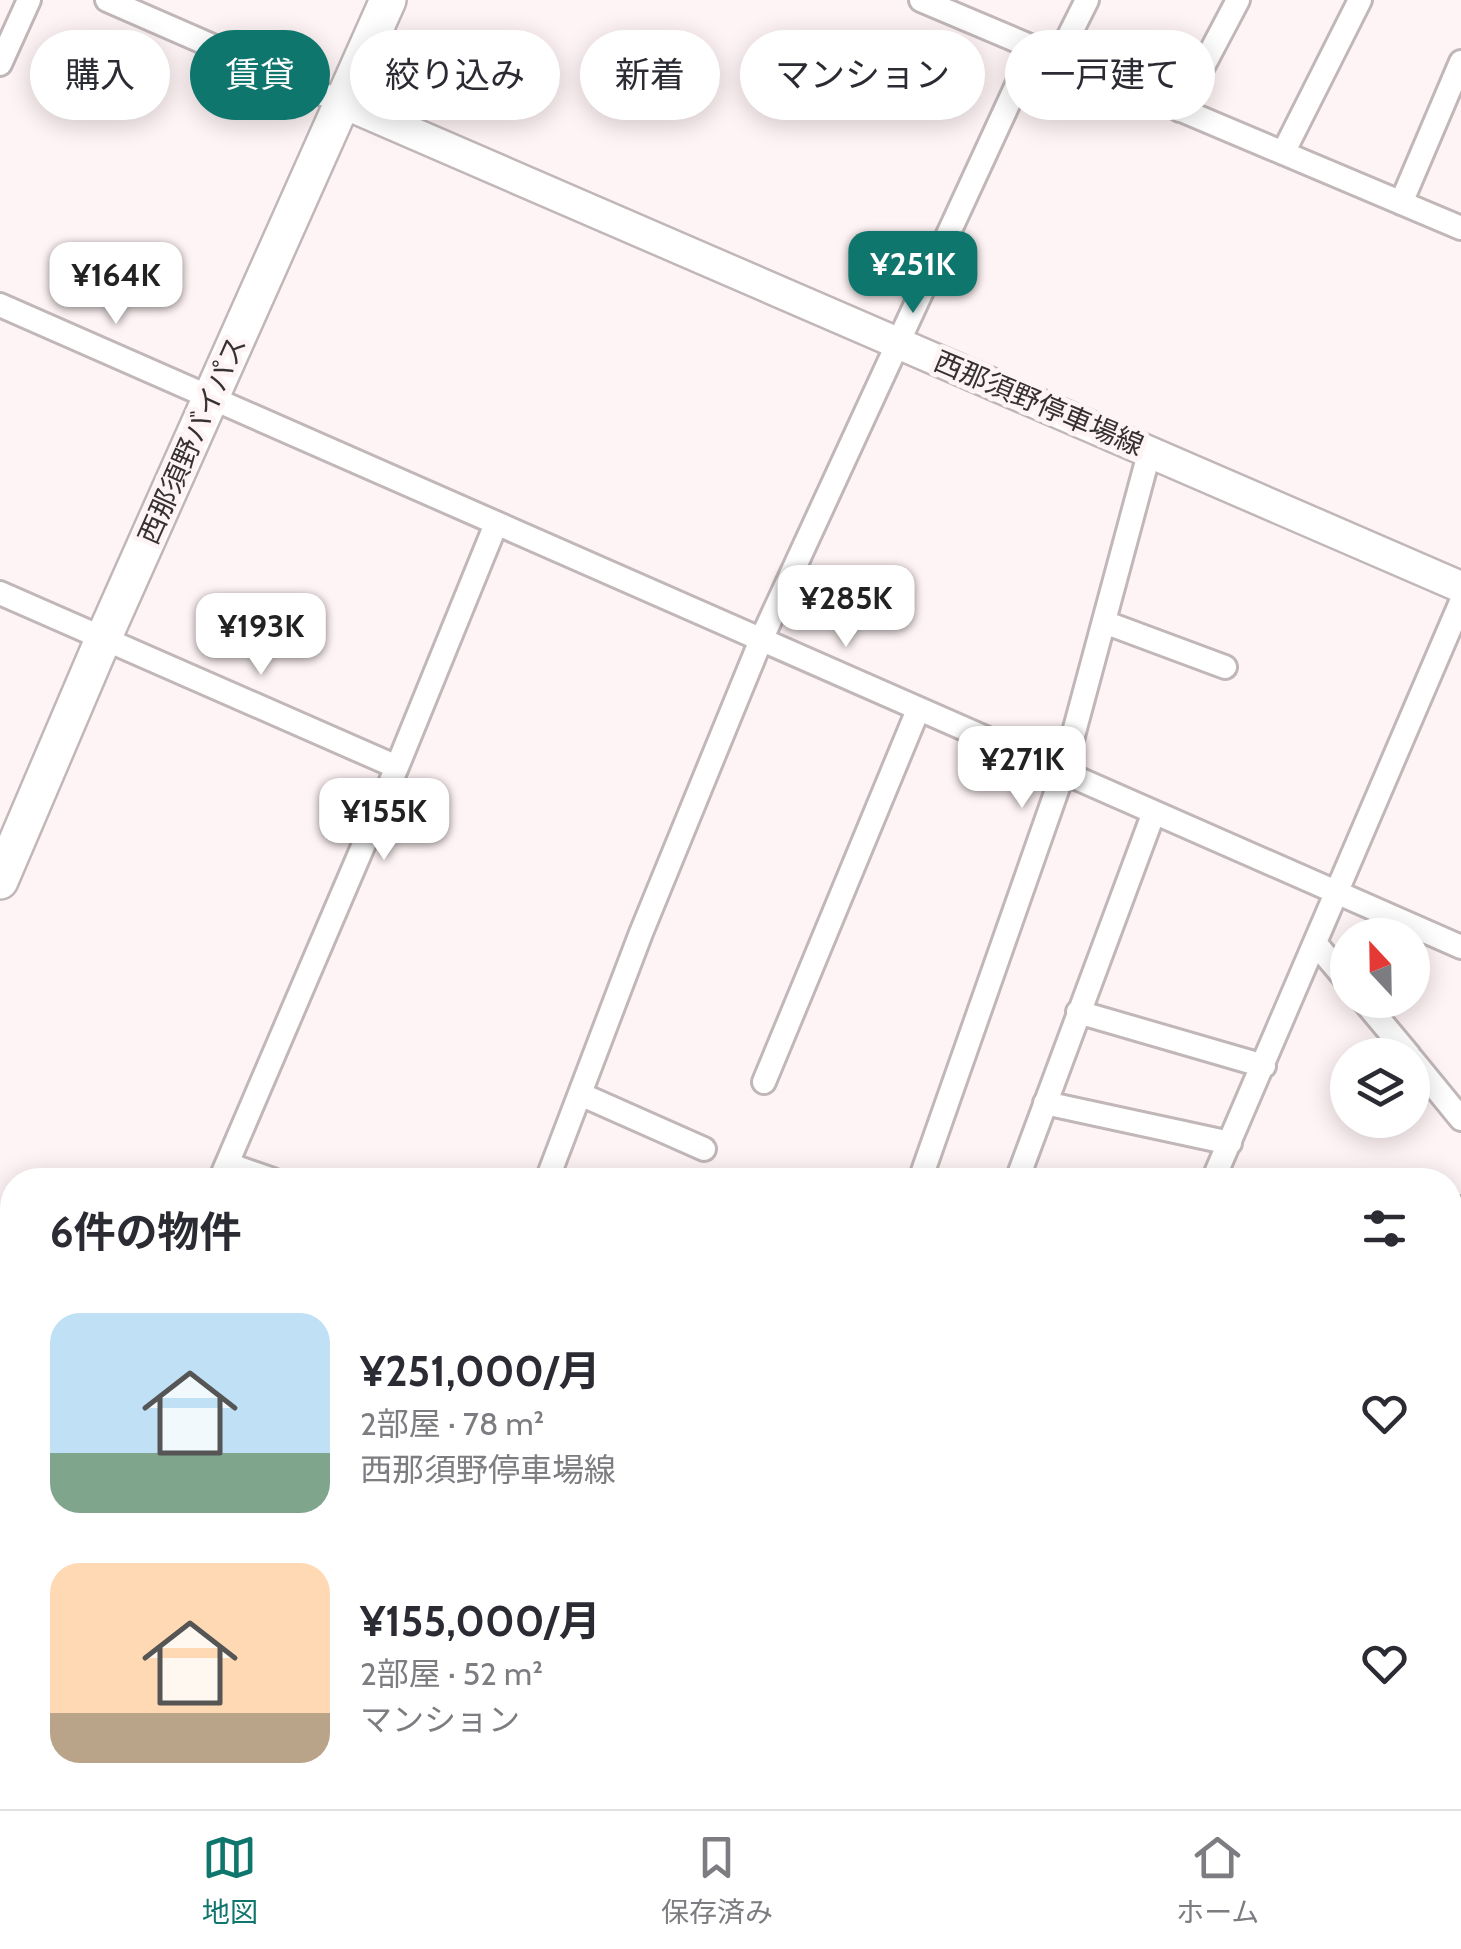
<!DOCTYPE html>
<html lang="ja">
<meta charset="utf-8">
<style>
:root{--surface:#fff;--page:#f2f2f3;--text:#2b2b33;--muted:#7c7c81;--line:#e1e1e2;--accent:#0f766e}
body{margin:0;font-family:Cabin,"Noto Sans JP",sans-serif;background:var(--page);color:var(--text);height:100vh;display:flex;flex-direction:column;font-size:38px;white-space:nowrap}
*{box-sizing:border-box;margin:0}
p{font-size:32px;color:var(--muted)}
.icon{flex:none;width:55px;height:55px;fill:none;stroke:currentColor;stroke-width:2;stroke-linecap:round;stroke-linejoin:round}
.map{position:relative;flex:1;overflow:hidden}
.sheet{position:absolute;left:0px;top:1168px;width:1462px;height:642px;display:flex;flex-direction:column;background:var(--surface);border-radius:40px 40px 0 0;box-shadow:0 5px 25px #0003}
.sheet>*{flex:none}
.banner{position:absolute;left:30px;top:30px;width:1402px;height:90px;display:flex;gap:20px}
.needle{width:65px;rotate:338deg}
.controls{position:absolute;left:1330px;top:918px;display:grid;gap:20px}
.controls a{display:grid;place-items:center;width:100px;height:100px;border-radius:50%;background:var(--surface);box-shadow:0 5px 25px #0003;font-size:50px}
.price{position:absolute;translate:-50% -85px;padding:0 22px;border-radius:20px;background:#fff;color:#222;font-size:32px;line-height:65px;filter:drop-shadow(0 2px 5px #0008)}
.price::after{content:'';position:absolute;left:50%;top:60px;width:30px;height:22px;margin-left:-15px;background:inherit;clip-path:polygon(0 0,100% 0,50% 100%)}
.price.selected{background:var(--accent);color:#fff}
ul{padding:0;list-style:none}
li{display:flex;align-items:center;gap:30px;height:250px;padding:0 50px}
li span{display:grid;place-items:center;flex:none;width:280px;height:200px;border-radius:30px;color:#555}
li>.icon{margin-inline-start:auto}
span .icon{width:120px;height:120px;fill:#fffc;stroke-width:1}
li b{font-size:42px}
h2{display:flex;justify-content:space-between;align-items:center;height:120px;padding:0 50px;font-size:42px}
.pill{padding:0 35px;border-radius:45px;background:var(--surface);box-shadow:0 5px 25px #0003;font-size:35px;line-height:90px}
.pill.selected{background:var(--accent);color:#fff}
.tabs{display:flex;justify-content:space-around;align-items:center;height:140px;border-top:2px solid var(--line);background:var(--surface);font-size:28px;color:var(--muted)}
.tabs a{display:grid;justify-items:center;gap:5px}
.tabs .selected{color:var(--accent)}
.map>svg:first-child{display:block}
.green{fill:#f8dabd}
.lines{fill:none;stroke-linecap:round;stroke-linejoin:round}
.minor-casing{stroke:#c1b7b8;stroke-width:28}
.major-casing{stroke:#c1b7b8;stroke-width:35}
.highway-casing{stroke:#c1b7b8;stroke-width:40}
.minor{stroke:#fff;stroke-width:22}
.major{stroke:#fff;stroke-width:30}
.highway{stroke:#fff;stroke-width:35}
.labels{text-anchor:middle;stroke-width:10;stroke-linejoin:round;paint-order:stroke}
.street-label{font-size:28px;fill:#363232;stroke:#fff4f5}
</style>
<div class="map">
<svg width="1461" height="1809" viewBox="0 0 1461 1809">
<rect width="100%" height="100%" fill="#fff4f5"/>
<!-- green -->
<path class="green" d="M1461 1461V1624L1450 1627V1464Z"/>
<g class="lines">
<defs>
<path id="minor" d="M107 0 341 102
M921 0 1461 228
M1058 58 1087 0
M0 64 29 0
M1180 110 1238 0
M1283 153 1360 0
M1401 203 1461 62
M0 305 1461 947
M0 593 397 767
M1104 622 1225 667
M1316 944 1348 982
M1363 1000 1409 1055
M1078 1012 1264 1066
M1412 1059 1461 1119
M764 1082 918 710
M580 1094 704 1149
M1045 1103 1230 1143
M227 1164 273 1180
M220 1180 397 767 496 524
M547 1180 641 933 761 640 1034 48
M920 1180 1063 773 1150 450
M1017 1180 1154 812
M1213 1180 1461 602
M1450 1237 1461 1208
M0 1472 12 1477
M1450 1650 1461 1647
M0 1702 12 1672
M437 1798 443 1809
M554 1798 557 1809
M1420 1798 1426 1809
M289 1809 294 1798
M712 1809 716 1798
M860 1809 904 1798
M1237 1809 1241 1798"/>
<path id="major" d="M341 102 1461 587"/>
<path id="highway" d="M0 881 104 637 388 0"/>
</defs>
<!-- minor casing -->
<use href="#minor" class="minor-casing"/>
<!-- major casing -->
<use href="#major" class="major-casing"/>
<!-- highway casing -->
<use href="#highway" class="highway-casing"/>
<!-- minor -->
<use href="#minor" class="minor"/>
<!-- major -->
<use href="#major" class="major"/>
<!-- highway -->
<use href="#highway" class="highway"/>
</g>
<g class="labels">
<!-- street labels -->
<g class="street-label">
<text transform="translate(1039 403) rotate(23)" y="10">西那須野停車場線</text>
<text transform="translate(192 440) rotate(-66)" y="10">西那須野バイパス</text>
</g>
</g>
</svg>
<div class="controls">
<a><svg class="needle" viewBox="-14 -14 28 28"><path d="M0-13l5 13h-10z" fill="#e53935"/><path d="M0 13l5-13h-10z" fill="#7c7c81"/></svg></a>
<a><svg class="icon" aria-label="layers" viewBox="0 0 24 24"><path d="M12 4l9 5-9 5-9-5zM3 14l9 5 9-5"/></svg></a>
</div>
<b class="price selected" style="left:913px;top:316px">¥251K</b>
<b class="price" style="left:116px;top:327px">¥164K</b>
<b class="price" style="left:846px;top:650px">¥285K</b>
<b class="price" style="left:261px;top:678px">¥193K</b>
<b class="price" style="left:1022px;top:811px">¥271K</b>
<b class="price" style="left:384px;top:863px">¥155K</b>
<div class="banner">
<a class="pill">購入</a>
<a class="pill selected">賃貸</a>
<a class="pill">絞り込み</a>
<a class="pill">新着</a>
<a class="pill">マンション</a>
<a class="pill">一戸建て</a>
</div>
<section class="sheet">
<h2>6件の物件<svg class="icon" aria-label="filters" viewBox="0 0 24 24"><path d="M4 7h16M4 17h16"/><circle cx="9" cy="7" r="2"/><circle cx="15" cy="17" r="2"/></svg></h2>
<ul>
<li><span style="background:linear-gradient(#bfe0f5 70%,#7fa58c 0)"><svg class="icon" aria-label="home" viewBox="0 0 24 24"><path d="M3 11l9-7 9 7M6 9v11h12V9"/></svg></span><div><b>¥251,000/月</b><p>2部屋 · 78 m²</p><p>西那須野停車場線</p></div><svg class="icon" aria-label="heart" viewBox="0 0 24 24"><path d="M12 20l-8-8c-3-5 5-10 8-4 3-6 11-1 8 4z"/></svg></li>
<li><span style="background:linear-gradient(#ffd9b3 75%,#b9a48a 0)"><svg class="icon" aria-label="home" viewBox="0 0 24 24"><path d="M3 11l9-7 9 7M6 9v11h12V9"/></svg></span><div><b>¥155,000/月</b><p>2部屋 · 52 m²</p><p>マンション</p></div><svg class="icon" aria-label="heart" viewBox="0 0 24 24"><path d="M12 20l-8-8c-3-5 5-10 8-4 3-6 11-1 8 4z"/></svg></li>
</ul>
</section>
</div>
<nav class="tabs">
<a class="selected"><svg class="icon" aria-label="map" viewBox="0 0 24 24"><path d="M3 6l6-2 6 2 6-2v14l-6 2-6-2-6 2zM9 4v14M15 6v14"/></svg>地図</a>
<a><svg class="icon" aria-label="saved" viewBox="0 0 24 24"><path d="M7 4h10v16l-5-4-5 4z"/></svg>保存済み</a>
<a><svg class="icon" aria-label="home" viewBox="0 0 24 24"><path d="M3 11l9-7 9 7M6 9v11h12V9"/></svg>ホーム</a>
</nav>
